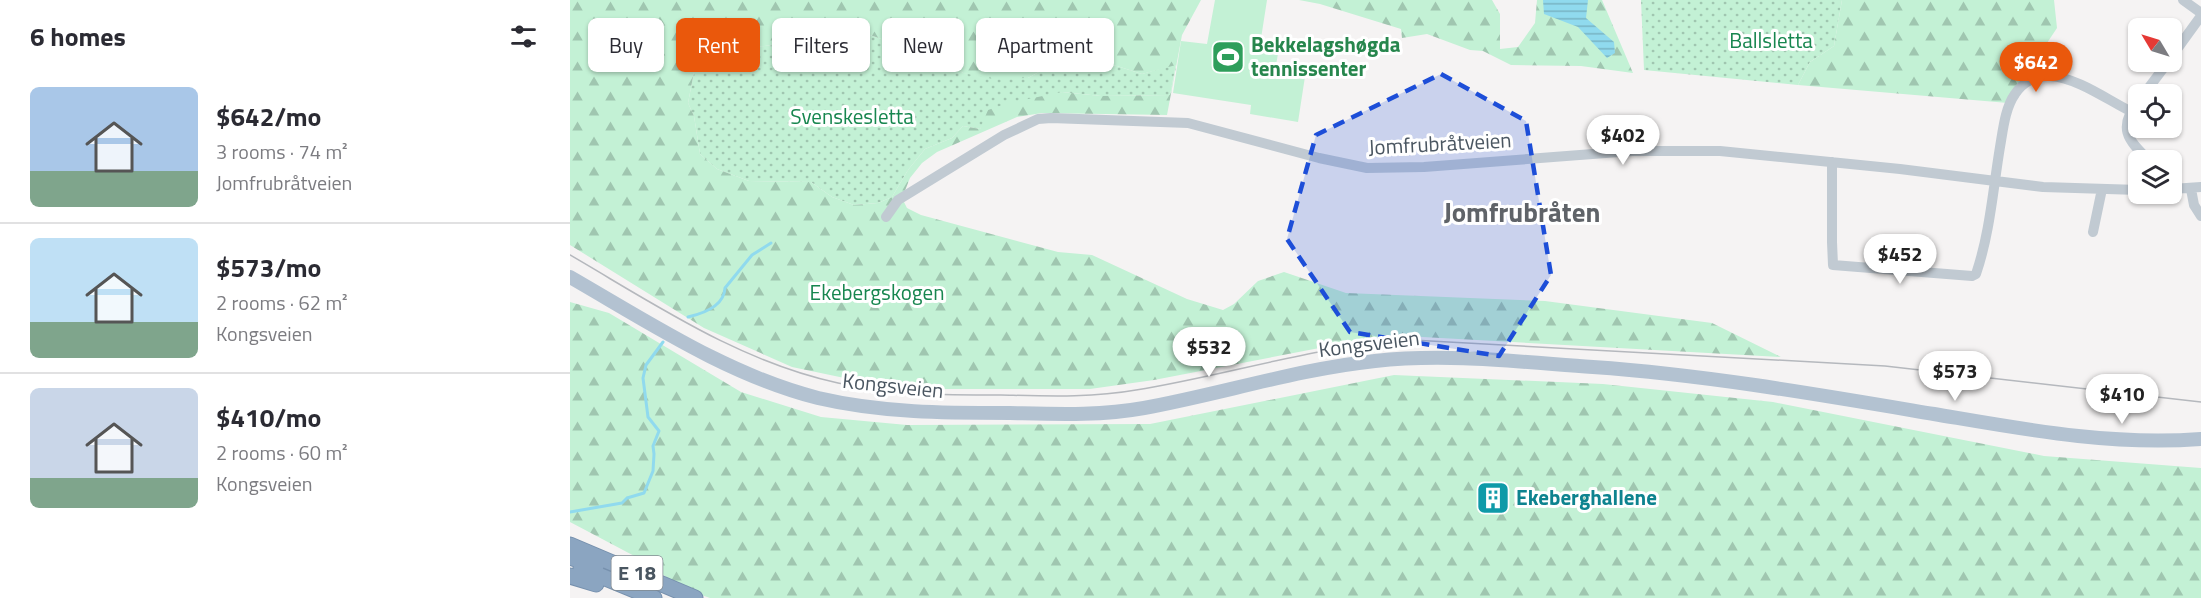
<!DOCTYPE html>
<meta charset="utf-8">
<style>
:root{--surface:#fff;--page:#f7f7f7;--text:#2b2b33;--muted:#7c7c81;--line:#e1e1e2;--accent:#ea580c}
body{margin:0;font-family:"Titillium Web",sans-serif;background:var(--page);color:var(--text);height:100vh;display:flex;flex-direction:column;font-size:22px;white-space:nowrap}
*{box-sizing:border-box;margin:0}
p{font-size:20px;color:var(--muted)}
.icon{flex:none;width:33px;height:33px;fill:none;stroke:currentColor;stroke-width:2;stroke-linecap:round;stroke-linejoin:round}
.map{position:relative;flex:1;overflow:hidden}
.details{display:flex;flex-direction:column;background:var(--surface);width:570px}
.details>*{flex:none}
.guide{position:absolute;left:18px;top:18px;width:570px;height:54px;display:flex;gap:12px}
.needle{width:39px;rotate:308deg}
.fabs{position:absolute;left:1558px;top:18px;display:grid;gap:12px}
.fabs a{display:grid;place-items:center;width:54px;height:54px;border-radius:9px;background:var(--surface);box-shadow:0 2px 4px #0004;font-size:30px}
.price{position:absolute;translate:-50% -51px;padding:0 14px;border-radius:21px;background:#fff;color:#222;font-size:20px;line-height:39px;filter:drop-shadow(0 2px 3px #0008)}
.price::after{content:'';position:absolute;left:50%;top:36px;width:18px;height:14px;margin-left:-9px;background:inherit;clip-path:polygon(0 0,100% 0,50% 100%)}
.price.current{background:var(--accent);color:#fff}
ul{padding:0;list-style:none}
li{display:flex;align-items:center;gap:18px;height:150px;padding:0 30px}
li+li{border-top:2px solid var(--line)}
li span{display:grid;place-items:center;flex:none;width:168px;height:120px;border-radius:9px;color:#555}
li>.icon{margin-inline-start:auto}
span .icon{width:72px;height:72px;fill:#fffc;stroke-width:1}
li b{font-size:26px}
h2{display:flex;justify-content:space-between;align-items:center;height:72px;padding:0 30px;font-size:26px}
.pill{padding:0 21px;border-radius:9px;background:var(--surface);box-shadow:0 2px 4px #0004;font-size:21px;line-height:54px}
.pill.current{background:var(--accent);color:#fff}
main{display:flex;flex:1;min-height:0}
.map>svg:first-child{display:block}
.grass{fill:url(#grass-dots)}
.forest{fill:url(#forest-firs);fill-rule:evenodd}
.pitch{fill:#c3f1d5}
.water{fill:url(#water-rules)}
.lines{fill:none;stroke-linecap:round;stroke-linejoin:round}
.stream{stroke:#90daee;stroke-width:3}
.highway-casing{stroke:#7690ad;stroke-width:17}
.minor{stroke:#c1cad2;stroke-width:10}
.major{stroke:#b3c2d1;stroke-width:14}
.highway{stroke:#8ba5c1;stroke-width:15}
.tram{stroke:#b5b8bd;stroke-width:1.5}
.marked{fill:#1d4ed8;fill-opacity:0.2;stroke:#1d4ed8;stroke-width:4.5;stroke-dasharray:12 8;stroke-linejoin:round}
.labels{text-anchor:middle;stroke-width:6;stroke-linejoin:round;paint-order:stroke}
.shield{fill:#fff;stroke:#808990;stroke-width:1.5}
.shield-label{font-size:20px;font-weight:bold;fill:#4a5661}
.park-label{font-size:21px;fill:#17864f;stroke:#fff}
.leisure-label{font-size:21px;font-weight:bold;fill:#27864d;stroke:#fff;text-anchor:start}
.street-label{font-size:21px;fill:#4a5661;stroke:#fff}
.culture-label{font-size:21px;font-weight:bold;fill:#0d838f;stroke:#fff;text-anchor:start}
.district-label{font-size:27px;font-weight:bold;fill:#5f6368;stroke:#fff}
</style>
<main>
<section class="details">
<h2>6 homes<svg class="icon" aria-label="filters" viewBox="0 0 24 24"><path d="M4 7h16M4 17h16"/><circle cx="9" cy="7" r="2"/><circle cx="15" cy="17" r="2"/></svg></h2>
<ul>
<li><span style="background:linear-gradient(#a9c7e8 70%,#7fa58c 0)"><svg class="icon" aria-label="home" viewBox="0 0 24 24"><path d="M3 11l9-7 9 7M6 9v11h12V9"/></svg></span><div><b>$642/mo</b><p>3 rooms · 74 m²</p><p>Jomfrubråtveien</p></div></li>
<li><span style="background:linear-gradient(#bfe0f5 70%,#7fa58c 0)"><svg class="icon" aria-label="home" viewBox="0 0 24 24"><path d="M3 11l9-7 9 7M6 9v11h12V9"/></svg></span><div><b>$573/mo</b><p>2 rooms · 62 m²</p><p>Kongsveien</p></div></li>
<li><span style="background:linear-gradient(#c9d6e8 75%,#7fa58c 0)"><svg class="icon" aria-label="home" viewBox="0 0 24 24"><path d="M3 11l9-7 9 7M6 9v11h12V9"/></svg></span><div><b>$410/mo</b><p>2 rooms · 60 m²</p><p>Kongsveien</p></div></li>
</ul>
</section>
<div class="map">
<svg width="1631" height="598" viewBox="0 0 1631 598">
<defs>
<pattern id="grass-dots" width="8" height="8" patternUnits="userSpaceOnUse" patternTransform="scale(1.5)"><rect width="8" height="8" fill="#c3f1d5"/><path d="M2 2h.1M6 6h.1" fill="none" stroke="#a0c6b0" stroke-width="1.8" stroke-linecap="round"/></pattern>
<pattern id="forest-firs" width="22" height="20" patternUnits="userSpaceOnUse" patternTransform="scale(1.5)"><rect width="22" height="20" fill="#c3f1d5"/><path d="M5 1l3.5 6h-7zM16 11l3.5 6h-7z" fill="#a0c6b0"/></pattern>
<pattern id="water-rules" width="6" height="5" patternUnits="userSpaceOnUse" patternTransform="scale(1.5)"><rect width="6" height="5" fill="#90daee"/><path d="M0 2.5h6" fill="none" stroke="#78b4c4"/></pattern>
</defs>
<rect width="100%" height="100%" fill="#f5f3f3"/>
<!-- grass -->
<path class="grass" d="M1071 0H1272L1264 46 1240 62 1228 85 1074 70Z
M300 35 337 48 367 54 393 73 458 78 485 63 504 60 547 66 572 74 606 64 600 95 531 96 492 92 415 121 410 129 393 126 382 138 355 149 338 170 322 197 308 203 284 205 262 197 241 182 179 181 147 169 130 154 124 116 118 103 124 72 144 51 223 43 257 42Z"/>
<!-- forest -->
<path class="forest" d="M0 0H631L612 35 597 115 472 113 447 117 367 152 352 163 340 178 332 198 337 208 351 215 488 252 522 255 617 299 653 310 664 304 688 281 714 272 776 293 975 301 1142 323 1211 357 817 335 584 380 520 389H371L303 384 222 367 134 328 0 245ZM300 35 337 48 367 54 393 73 423 79 458 78 485 63 504 60 547 66 572 74 606 65 600 95 531 96 492 92 439 103 418 110 410 129 393 126 382 138 355 149 338 170 322 197 308 203 284 205 262 197 241 182 179 181 147 169 130 154 124 116 118 103 124 72 144 51 223 43 257 42Z
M729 0H922L930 14V49L948 47 965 23 967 0H1032L1063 73 1011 66 941 65 913 51 900 50 857 34 832 38 831 29 750 4Z
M1272 0H1484L1487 28 1477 43 1460 49 1454 56 1469 67 1438 103 1228 85 1240 62 1264 46Z
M0 302 39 313 171 392 251 417 337 425 580 424 824 375 1033 384 1203 402 1474 456 1631 468V598H140L114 589 70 559 0 522Z"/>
<!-- pitch -->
<path class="pitch" d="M645 0H697L690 45 709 48 706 65 736 70 728 122 680 114 681 105 603 93 611 41 637 44Z"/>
<!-- water -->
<path class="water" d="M973 0H1018L1016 18 1044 42 1045 53 1037 58 1008 27 974 14Z"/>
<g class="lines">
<!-- stream -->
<path class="stream" d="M118 317C131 314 154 307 155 288L182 255 201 243
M0 512 52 503 57 498 74 493 83 471 84 454 83 446 89 431 78 417 73 378 76 365 93 342"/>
<defs>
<path id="highway" d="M0 545 125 598
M0 557 26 566
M11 568 84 598
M0 576 26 584"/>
</defs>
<!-- highway casing -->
<use href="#highway" class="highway-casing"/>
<!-- minor -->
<path class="minor" d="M1613 0 1631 13
M1602 56 1631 16
M1574 94 1598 62
M1569 100C1547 127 1557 140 1579 160
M1262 162V242L1263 265 1402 276 1406 274C1420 233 1423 189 1430 147 1433 130 1435 108 1445 94 1453 82 1466 75 1480 76 1508 78 1536 99 1560 111
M1602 189 1631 187
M1621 189 1624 205 1631 216
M316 217 328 200 434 135 468 119 481 118 618 123 749 158 797 168 854 167 1062 151H1150L1330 169 1473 187 1569 190
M1523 232 1532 189"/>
<!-- major -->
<path class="major" d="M0 277C80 323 158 375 248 398 312 413 376 413 440 413 485 414 530 416 574 408 651 394 728 369 805 361 877 353 951 362 1023 367 1137 375 1251 395 1364 414 1453 429 1540 446 1631 439"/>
<!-- highway -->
<use href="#highway" class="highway"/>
<!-- tram -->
<path class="tram" d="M0 255C86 305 170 362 268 383 322 395 376 395 431 395 476 396 521 398 566 390 659 375 748 345 842 340L1315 366 1631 402"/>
</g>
<!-- marked area -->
<path class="marked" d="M871 74 956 121 981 275 929 356 780 332 717 239 746 135Z"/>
<!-- icons -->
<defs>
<symbol id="stadium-square" viewBox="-11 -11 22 22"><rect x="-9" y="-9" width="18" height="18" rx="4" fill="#2e9e5b" stroke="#fff"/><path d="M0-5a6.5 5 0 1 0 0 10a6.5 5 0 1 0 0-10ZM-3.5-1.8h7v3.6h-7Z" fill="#fff"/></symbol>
<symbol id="building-square" viewBox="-11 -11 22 22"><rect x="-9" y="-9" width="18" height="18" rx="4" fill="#0f9aa8" stroke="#fff"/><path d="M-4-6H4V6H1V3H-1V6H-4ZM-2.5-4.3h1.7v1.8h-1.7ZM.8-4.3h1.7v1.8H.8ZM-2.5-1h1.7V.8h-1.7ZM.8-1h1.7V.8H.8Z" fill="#fff"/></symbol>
</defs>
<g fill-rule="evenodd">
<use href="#stadium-square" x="639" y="38" width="38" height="38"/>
<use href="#building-square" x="904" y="479" width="38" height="38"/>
</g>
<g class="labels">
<!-- shield labels -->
<rect class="shield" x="41.5" y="556" width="51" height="34" rx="4.5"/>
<g class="shield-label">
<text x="67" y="580">E 18</text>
</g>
<!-- park labels -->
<g class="park-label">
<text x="1201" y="48">Ballsletta</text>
<text x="282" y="124">Svenskesletta</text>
<text x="307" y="300">Ekebergskogen</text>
</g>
<!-- leisure labels -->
<g class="leisure-label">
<text x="681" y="52">Bekkelagshøgda<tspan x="681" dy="24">tennissenter</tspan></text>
</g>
<!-- street labels -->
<g class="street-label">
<text transform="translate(870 144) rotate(-3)" y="7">Jomfrubråtveien</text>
<text transform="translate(799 344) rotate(-7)" y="7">Kongsveien</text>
<text transform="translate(323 386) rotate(6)" y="7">Kongsveien</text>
</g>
<!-- culture labels -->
<g class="culture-label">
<text x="946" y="505">Ekeberghallene</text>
</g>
<!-- district labels -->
<g class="district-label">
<text x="952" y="222">Jomfrubråten</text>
</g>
</g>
</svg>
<div class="fabs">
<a><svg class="needle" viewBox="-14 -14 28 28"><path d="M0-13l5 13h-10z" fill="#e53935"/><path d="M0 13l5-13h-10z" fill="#7c7c81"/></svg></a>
<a><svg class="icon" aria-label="locate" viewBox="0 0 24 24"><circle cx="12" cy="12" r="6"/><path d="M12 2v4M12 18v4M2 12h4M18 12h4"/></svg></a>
<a><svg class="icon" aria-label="layers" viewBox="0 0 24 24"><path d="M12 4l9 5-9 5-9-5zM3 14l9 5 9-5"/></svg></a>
</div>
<b class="price current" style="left:1466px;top:93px">$642</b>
<b class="price" style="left:1053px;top:166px">$402</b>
<b class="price" style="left:1330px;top:285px">$452</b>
<b class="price" style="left:639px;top:378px">$532</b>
<b class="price" style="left:1385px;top:402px">$573</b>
<b class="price" style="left:1552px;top:425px">$410</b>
<div class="guide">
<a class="pill">Buy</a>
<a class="pill current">Rent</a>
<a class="pill">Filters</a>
<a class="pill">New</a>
<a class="pill">Apartment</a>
</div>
</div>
</main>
